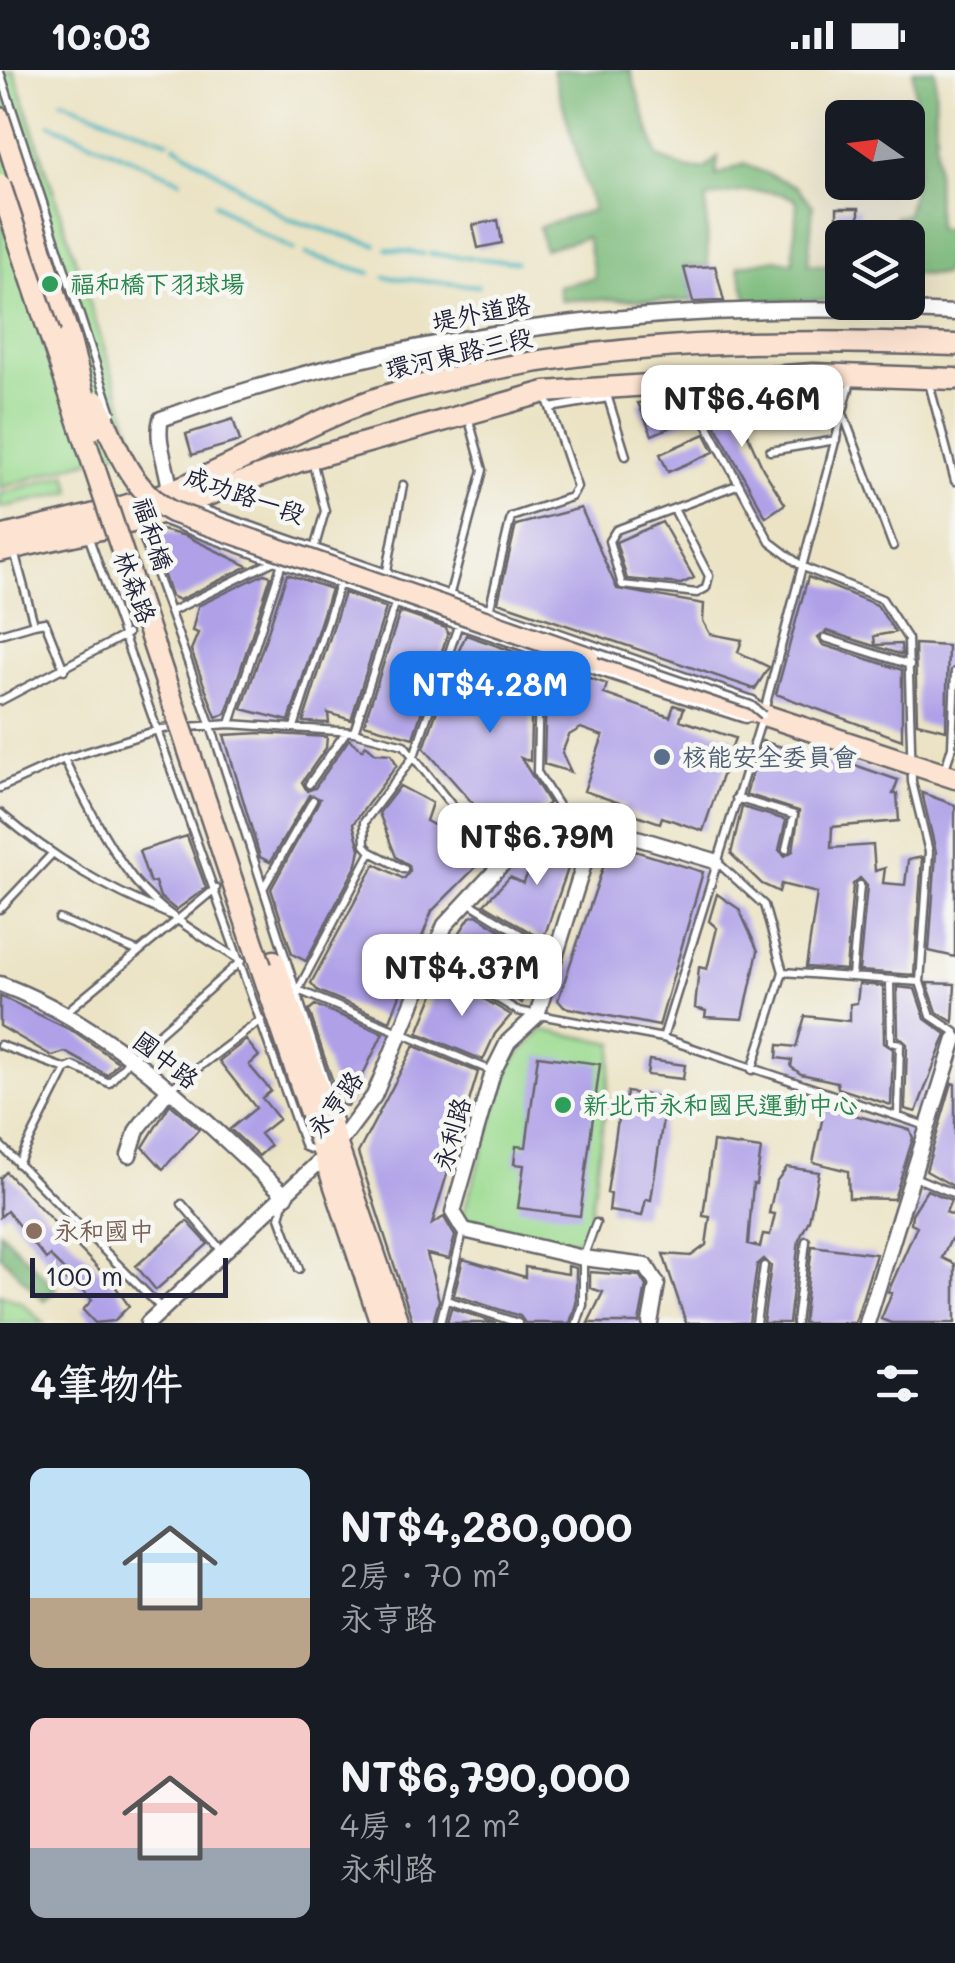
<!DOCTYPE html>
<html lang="zh-TW">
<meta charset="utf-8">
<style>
:root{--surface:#171b24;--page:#242831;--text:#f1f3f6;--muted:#9ea1a6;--accent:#1a73e8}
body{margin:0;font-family:Mali,"LXGW WenKai TC",sans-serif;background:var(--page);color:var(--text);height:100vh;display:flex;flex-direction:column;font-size:38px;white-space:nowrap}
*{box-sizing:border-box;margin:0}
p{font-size:32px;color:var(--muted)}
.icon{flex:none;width:55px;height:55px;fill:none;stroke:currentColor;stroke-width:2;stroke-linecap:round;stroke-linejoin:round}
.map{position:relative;height:1253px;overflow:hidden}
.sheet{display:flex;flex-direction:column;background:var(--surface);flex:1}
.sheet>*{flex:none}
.needle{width:65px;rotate:284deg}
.controls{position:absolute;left:825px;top:30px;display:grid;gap:20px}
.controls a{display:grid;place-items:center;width:100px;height:100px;border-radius:15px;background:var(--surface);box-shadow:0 10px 40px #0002;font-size:50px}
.scale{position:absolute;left:30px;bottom:25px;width:198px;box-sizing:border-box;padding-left:10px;border:5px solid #22223b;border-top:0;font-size:28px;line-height:35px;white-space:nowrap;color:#22223b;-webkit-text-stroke:8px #f6f6f2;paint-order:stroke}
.price{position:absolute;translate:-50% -85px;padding:0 22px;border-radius:20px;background:#fff;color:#222;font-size:32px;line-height:65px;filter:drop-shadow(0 2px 5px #0008)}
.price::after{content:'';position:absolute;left:50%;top:60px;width:30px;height:22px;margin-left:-15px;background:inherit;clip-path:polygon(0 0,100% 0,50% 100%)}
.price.current{background:var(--accent);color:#fff}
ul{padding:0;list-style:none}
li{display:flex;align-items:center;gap:30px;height:250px;padding:0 30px}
li span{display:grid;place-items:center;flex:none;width:280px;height:200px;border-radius:15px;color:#555}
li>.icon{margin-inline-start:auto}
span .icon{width:120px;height:120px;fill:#fffc;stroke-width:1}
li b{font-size:42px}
h2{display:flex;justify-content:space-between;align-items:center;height:120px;padding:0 30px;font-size:42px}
.status{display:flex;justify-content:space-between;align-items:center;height:70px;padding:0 50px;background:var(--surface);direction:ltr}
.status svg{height:28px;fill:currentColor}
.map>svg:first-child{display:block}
.green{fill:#9cdb91;stroke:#5f7e66;stroke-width:2.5}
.forest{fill:#7dbb7b;stroke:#506e5b;stroke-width:2.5}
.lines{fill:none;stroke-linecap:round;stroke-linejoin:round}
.stream{stroke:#45b4bf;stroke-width:4}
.building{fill:#afa0e8}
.lane-casing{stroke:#68666b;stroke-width:11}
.street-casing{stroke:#68666b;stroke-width:19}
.secondary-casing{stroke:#68666b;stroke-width:25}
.lane{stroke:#fff;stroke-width:6}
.street{stroke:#fff;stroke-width:14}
.secondary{stroke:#fde3d1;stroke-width:20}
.lane-bridge-casing{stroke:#68666b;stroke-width:11;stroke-linecap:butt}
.secondary-bridge-casing{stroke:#68666b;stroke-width:25;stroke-linecap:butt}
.lane-bridge{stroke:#fff;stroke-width:6}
.secondary-bridge{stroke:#fde3d1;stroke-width:20}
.leisure-dot{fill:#2e9e5b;stroke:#f6f6f2;stroke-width:4}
.service-dot{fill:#5c6f8a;stroke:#f6f6f2;stroke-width:4}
.education-dot{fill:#8d6e63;stroke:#f6f6f2;stroke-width:4}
.labels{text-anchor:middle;stroke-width:9;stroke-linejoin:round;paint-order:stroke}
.leisure-label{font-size:25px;fill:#27864d;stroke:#f6f6f2;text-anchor:start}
.street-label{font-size:25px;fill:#22223b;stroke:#f6f6f2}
.service-label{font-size:25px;fill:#4e5e75;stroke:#f6f6f2;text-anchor:start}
.education-label{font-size:25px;fill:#785e54;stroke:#f6f6f2;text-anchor:start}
</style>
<div class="status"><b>10:03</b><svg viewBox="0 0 49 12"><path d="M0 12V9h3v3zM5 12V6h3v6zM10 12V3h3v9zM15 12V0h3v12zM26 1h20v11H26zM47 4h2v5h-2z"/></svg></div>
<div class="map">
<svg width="955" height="1253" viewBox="0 0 955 1253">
<rect width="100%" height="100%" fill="#f6f6f2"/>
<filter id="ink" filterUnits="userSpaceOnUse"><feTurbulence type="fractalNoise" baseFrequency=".01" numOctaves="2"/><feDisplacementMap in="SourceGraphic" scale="20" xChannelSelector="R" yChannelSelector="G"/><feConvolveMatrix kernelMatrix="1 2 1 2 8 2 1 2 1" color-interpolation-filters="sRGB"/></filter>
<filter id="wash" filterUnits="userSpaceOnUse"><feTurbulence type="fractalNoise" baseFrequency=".0048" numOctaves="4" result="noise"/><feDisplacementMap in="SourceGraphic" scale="40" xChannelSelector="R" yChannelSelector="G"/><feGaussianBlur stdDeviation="2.25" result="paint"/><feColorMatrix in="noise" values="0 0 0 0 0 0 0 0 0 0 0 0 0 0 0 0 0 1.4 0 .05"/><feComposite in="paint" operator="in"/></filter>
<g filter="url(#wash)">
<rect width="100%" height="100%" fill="#ebe3c4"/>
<!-- green -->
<path class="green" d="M14 0 136 376 0 418V5Z
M67 404 72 422 0 438V424Z
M543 960 614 973 589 1154 584 1165 569 1173 465 1148 463 1144 510 994Z
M0 1224 22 1233 44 1253H0Z"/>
<!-- forest -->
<path class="forest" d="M553 0H630L658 87 688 99H705L718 87 716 106 744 94 796 116 813 136 808 194 842 197V230L748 231 738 196 776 189 793 193 797 131C775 116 732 121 706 129L708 196H684L693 231C649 232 605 226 561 231L558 216 595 208 587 167 544 179 539 157 593 140Z
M913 0H935L937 159H948L949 197 942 205 908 204V168L895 167V147L907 144 919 94Z
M0 1161 56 1219 44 1231 0 1185Z"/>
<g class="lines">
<!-- stream -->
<path class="stream" d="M62 31 168 71
M50 54 180 110
M175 75 288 149 376 175
M215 134 247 155
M251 158 294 180
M387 179 424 184
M306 184 370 203
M430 184 516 192
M385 207 478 216"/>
</g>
<g id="blocks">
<!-- building -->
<path class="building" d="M837 138H859V165L837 166Z
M498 150 502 173 478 178 473 155Z
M715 196 724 231 693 232 684 198Z
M729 323 763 399 785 434 766 447 699 325Z
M683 326 695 347 652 365 638 333Z
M233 349 240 371 192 385 186 364Z
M705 364 714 382 668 402 660 384Z
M581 438 617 519 704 534 703 551 710 564 742 570 738 582 769 597 755 619 498 532 516 455Z
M662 452 694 508 681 514 627 509 616 472Z
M161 460 186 466 248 496 179 530 171 526 160 494 166 486 156 481 153 471Z
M264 504 271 506 226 644 216 647 191 580 198 563 192 561 198 536Z
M287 504 331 519 289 651 242 639Z
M808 507 877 535 895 562 874 566 875 575 901 574 902 585 827 561 818 568 823 575 902 600V670L776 624Z
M344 523 386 538 351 650 328 643 329 653 303 652Z
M400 542 446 558 448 563 413 668 364 654Z
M466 565 538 590 532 610 530 691 521 688 549 733 500 777 480 751 476 737 424 678 446 614 453 616 458 594 453 593Z
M915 574 948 576 946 660 917 653Z
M551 595 607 614 604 624 670 647 674 635 684 638 680 650 735 668 703 761 662 747 660 753 634 744 624 740 626 735 584 721 603 666 581 658 569 665 562 683 571 702 544 694 546 611Z
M261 663 327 667 326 678 302 712 307 721 315 718 349 669 362 680 366 675 375 683 391 684 397 695 353 754 360 779 357 794 306 891 292 884 271 819 320 729 309 725 270 792 260 787 224 665Z
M762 671 822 689 823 684 898 710 893 724H897L899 751 832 757 831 778 873 775 875 801 885 798 883 813 905 815 908 790 922 787 914 905 859 901 867 816 860 808 853 814 846 900 806 897 817 823 781 814 779 822 762 814 731 784 742 737 786 750 779 780 785 786 793 781 799 741 746 724Z
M400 716 432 733 426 751 443 760 441 766 479 794 432 841 390 951 318 921 311 913 375 794 404 809 410 801 409 795 396 787 379 743Z
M922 723 955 735V887L929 881 936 782Z
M564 761 573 765 577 773 543 870 484 834 510 807 523 813 537 787 534 785Z
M187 766 206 818 176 840 160 827 155 812 150 813 139 781Z
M610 777H622L703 802 659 956 564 937 558 930Z
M717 824 739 839 758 881 743 949 705 947 706 941 695 938 699 897 707 899 717 858 709 851Z
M476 845 539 884 522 933 447 890 445 885 470 847Z
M442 904 511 945 495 964 483 990 418 963Z
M927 913 955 914 953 952 937 942Z
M859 914 883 916 884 973 893 979 891 1035 838 1018 837 1012 801 1004 791 997 792 990 777 988 778 975 796 977 805 946 850 951V934L857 933Z
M897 917 915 919 925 949 946 964 916 1042 905 1039 907 974 898 966Z
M0 926 75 962 118 992 107 1005 65 982 52 986 0 956Z
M315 935 383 963 348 1036 341 1035 324 986 309 940Z
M246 970 259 986 249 995 271 1021 262 1028 279 1049 260 1064 270 1076 259 1086 230 1059 256 1038 219 991Z
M414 976 478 1002 432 1154 444 1147 455 1166 449 1189 427 1184 439 1230 433 1253H413L358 1083Z
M538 986 600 994 580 1146 518 1138 524 1095 514 1094 516 1076 526 1077Z
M649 990 685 995 683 1009 647 1005Z
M952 1013 955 1014V1117L926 1101Z
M627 1022 661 1027 660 1034 665 1035 651 1130 646 1129 642 1146 609 1141 611 1124 607 1123 621 1029H626Z
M170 1034 199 1059 163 1099 143 1077Z
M825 1037 910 1060 913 1068 894 1129 849 1128 848 1101 813 1092Z
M713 1072 761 1079 756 1114H753L748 1174 760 1177 763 1164 770 1165 775 1144 769 1143 776 1112 787 1097 819 1102 809 1150 799 1170 789 1253H763L771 1196 764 1189 757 1195 749 1253H686L663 1184 691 1186 706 1175 710 1147 703 1146Z
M6 1102 115 1216 129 1236 114 1251 95 1253 83 1240 92 1230 75 1212 71 1215 64 1208 68 1204 50 1186 46 1189 7 1141 0 1147V1108Z
M927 1120 951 1130 946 1142 955 1146V1171L951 1169 942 1188 955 1194V1253H891L881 1249 892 1223 888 1222 917 1156 911 1153 912 1144Z
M187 1151 208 1174 156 1220 136 1196Z
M812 1176 876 1184 855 1253H803Z
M463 1189 525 1207V1197L568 1204V1196L576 1198V1234L570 1253H525L520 1246 454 1225Z
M590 1202 640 1206 646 1216 639 1253H588L603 1222 590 1218Z
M451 1238 496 1253H447Z"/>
</g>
</g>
<g filter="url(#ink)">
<use href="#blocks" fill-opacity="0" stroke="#68666b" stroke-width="2.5"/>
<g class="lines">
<defs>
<path id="lane" d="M929 313 955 411
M686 315 770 472 803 497 882 529 908 569 912 712 929 782 920 912
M550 338 608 328 626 386
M844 346 893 476
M770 381 836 370
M313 394 325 441 315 476
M170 421 185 433 753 630 763 645 745 649C545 585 347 520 151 446Z
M674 439 709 506 706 518 697 523 622 515 609 471 616 460 737 415
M139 456 212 659 338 1051
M89 468 305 1077 316 1081
M14 481 34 554 45 552 64 600
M387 501 403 415
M450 523 483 400 468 346
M490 537 511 447 571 427 577 417 546 326
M170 542 272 492
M458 556 414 686 364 752 365 775 371 782 298 920 492 1001
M0 564 34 554
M825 568 910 595
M547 585 539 610 537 702 564 745
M0 631 127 564
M230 654 281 496
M294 657 339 515
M354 662 395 534
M945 699 952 677 955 602
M309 714 346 662
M0 718 64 689 161 659 230 654 354 662 404 675 498 794
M736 728 794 745 786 779
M0 743C56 790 103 817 170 845
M371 782 404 799
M716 791 764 835 783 902 752 1000
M264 817 313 730
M468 832 556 886
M0 839 51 785
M59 849 137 881
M433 890 518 941 663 968 926 1056
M783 902 920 912 931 946 955 962
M852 906 860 815
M890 910 891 972 900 974 898 1045
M66 942 216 818
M663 968 763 645 851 311
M0 975 66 999 73 996 109 1013 130 989 241 891C206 868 162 845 135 811 106 774 85 730 64 689
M170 1019 261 950
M0 1075 162 1239
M18 1094 66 999
M912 1106 955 1124
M285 1129 280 1147 299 1199
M182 1134 223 1182
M447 1230 518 1253
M440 1253 463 1162
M577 1253 583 1235V1188L596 1153
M756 1253 764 1196
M796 1253 806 1171"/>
<path id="street" d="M170 421C168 397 155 371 161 349 421 255 680 229 955 243
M596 755 537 945 508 972 493 1002 453 1142 464 1160 583 1188 646 1196 657 1214 650 1253
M0 914C113 955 199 1046 286 1126
M129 1085 137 1060 169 1019
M148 1253 338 1074 374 1026 445 855 500 796 566 747 715 791
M867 1253 955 969"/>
<path id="secondary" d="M0 48 69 267
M0 467C56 453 114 442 168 422 244 394 314 347 391 324 574 270 766 268 955 275
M0 481 137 451 297 392 545 322 813 304 955 309
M588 587 955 708
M274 891 398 1253
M261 897 381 1253"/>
</defs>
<!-- lane casing -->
<use href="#lane" class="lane-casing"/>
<!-- street casing -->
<use href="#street" class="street-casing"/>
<!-- secondary casing -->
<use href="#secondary" class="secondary-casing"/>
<!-- lane -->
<use href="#lane" class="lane"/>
<!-- street -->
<use href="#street" class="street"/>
<!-- secondary -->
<use href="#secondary" class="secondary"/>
<defs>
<path id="lane-bridge" d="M0 2 112 343
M590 580 751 635 763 645"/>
<path id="secondary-bridge" d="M0 115 261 897
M69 267 93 359
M97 332C115 374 129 419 172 442L588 587"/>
</defs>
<!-- lane-bridge casing -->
<use href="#lane-bridge" class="lane-bridge-casing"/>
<!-- secondary-bridge casing -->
<use href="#secondary-bridge" class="secondary-bridge-casing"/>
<!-- lane-bridge -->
<use href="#lane-bridge" class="lane-bridge"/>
<!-- secondary-bridge -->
<use href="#secondary-bridge" class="secondary-bridge"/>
</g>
</g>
<!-- markers -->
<g class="leisure-dot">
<circle cx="50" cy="214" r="10"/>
<circle cx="563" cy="1035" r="10"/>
</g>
<circle class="service-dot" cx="662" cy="687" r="10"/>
<circle class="education-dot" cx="34" cy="1161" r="10"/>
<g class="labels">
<!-- leisure labels -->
<g class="leisure-label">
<text x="70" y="223">福和橋下羽球場</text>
<text x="583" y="1044">新北市永和國民運動中心</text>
</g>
<!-- street labels -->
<g class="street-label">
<text transform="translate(481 243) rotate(-11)" y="9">堤外道路</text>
<text transform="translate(459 283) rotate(-13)" y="9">環河東路三段</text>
<text transform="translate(245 425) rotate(19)" y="9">成功路一段</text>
<text transform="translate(153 464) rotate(72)" y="9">福和橋</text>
<text transform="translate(135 517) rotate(69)" y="9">林森路</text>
<text transform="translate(166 990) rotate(38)" y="9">國中路</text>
<text transform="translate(335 1034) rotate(-54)" y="9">永亨路</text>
<text transform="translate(452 1064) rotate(-74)" y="9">永利路</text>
</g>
<!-- service labels -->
<g class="service-label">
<text x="682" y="696">核能安全委員會</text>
</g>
<!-- education labels -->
<g class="education-label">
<text x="54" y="1170">永和國中</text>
</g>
</g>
</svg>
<div class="controls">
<a><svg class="needle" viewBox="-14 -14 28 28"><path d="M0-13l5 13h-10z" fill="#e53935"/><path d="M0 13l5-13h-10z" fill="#9ea1a6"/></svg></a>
<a><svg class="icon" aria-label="layers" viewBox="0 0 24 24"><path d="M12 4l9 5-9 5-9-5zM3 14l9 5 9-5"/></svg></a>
</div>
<div class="scale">100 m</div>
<b class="price" style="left:742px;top:380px">NT$6.46M</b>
<b class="price current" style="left:490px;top:666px">NT$4.28M</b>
<b class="price" style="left:537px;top:818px">NT$6.79M</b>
<b class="price" style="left:462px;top:949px">NT$4.37M</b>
</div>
<section class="sheet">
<h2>4筆物件<svg class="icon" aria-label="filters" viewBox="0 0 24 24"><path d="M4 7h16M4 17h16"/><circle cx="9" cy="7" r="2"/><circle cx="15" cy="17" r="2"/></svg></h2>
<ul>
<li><span style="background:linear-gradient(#bfe0f5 65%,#b9a48a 0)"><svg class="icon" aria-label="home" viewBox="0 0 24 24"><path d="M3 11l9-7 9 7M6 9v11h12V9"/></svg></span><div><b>NT$4,280,000</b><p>2房 · 70 m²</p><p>永亨路</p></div></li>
<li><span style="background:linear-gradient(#f6c9c9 65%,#9aa5b1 0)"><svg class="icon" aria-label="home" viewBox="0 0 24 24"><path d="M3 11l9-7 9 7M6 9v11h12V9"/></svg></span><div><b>NT$6,790,000</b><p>4房 · 112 m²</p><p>永利路</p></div></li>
</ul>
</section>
